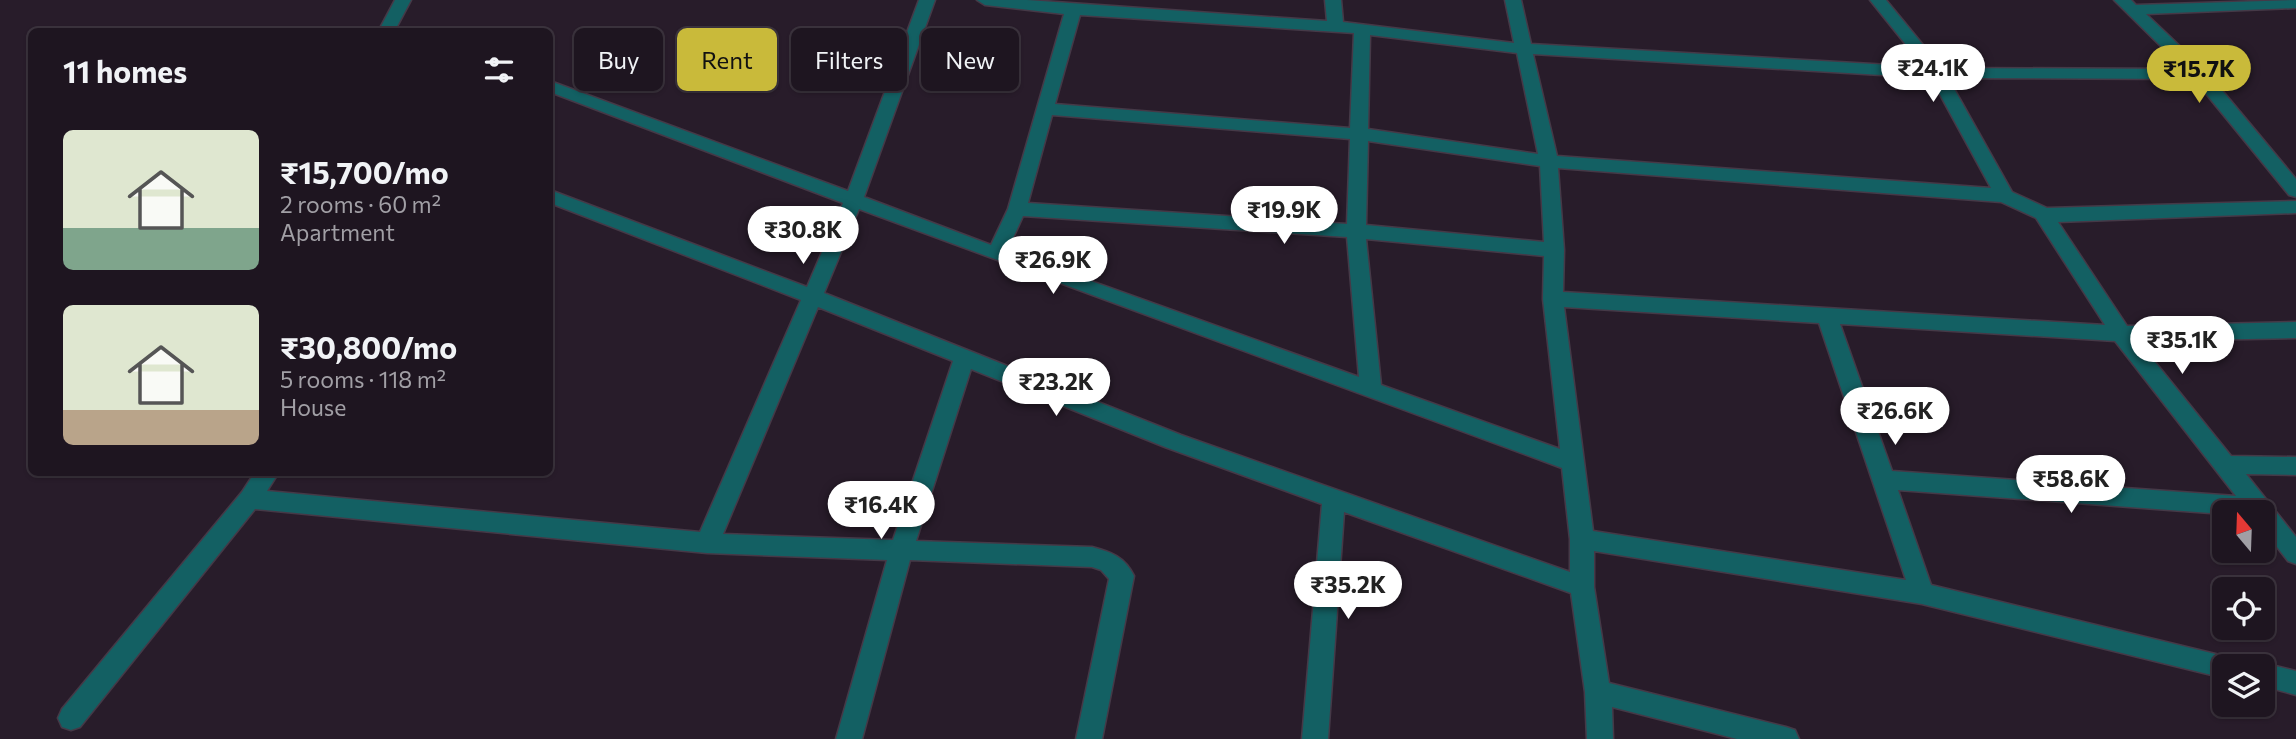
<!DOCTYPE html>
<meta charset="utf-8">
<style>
:root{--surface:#1e1520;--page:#261e29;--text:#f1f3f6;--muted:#a19fa5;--line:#3c343e;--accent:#c9ba3a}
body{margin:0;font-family:Commissioner,sans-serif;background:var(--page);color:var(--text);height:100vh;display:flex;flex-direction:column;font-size:26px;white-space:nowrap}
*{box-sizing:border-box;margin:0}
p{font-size:23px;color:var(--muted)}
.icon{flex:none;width:38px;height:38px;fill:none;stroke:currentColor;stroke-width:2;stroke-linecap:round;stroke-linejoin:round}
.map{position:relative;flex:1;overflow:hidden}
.details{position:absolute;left:28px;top:28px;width:525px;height:448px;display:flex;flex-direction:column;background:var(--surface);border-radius:10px;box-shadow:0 2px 5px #0004,0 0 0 2px var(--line)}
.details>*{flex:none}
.top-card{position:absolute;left:574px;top:28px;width:665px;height:63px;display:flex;gap:14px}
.needle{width:46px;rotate:341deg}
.buttons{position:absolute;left:2212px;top:500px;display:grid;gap:14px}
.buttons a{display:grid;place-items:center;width:63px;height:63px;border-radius:10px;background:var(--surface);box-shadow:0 2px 5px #0004,0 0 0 2px var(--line);font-size:35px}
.price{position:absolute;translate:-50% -60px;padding:0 16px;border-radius:24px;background:#fff;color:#222;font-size:23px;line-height:46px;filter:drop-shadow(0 2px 4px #0008)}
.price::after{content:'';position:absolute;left:50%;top:42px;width:21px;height:16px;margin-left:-10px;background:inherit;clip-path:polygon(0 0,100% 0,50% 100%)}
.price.current{background:var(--accent);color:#111}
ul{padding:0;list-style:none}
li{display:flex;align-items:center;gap:21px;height:175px;padding:0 35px}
li span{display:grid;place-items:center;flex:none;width:196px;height:140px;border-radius:10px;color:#555}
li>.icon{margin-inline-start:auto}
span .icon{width:84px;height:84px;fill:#fffc;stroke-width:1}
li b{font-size:30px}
h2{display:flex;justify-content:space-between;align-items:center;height:84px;padding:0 35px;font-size:30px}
.pill{padding:0 24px;border-radius:10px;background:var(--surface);box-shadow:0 2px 5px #0004,0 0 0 2px var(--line);font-size:24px;line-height:63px}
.pill.current{background:var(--accent);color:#111}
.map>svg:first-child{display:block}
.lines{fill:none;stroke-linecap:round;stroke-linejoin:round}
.minor-casing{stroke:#453947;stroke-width:3}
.minor{fill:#136063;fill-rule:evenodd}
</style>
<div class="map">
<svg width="2296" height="739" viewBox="0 0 2296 739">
<rect width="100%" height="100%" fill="#281c2a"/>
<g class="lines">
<defs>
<path id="minor" d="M395 0H411L394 32H378Z
M919 0H935L864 197 991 245 1008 209 1064 14 985 5 977 0H1027L1327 21 1325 0H1341L1343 22 1514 43 1505 0H1521L1531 44 1924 67 1870 0H1886L1942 68 2184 69 2114 0H2131L2136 5 2296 0V8L2146 14 2205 70 2296 179V197L2289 195 2194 79 1948 78 2012 192 2047 208 2296 201V213L2058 222 2127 326 2296 322V338L2138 341 2231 456 2296 457V475L2246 474 2296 537V564L2288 561 2263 529V513L2224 514 1898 490 1931 585 2236 659 2240 667H2224V678L1922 604 1594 551V587L1609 683 1786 727 1795 730 1799 739H1737L1612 707 1613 739H1587L1585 692 1571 593 1344 512 1328 739H1302L1322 504 1165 447 971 369 916 541 1092 547C1111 552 1125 557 1134 576L1102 739H1076L1109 579 1101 570 1092 567 910 560 862 739H836L887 560 707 553 255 509 80 727 71 730 62 727 58 718 62 709 242 492 255 472H279L267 491 700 532 801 300 550 203V190L807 287 843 203 550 92V81L848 191ZM1080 15 1354 33 1350 128 1055 104ZM1370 35 1517 53 1538 154 1368 129ZM1533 54 1931 78 1991 188 1557 156ZM1052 115 1350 139 1347 224 1028 203ZM1368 141 1540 166 1544 242 1366 225ZM1558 168 2001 202 2036 218 2105 325 1563 292 1564 250ZM859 209 1562 468 1570 539V572L1181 435 824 293ZM1023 216 1347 237 1359 377 1007 251ZM1366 239 1544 256 1543 299 1560 449 1381 385ZM818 307 953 361 893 540 723 534ZM1564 307 1819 323 1906 580 1593 531ZM1840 324 2115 341 2236 496 1892 471Z
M2263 663 2296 671V695L2263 686V667H2254Z"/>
</defs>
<!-- minor casing -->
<use href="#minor" class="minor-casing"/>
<!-- minor -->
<use href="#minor" class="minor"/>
</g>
</svg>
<div class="buttons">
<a><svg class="needle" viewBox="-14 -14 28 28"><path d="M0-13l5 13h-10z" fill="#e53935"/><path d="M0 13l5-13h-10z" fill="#a19fa5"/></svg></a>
<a><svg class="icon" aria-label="locate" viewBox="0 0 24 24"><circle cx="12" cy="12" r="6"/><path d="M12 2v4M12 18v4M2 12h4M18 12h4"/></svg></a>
<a><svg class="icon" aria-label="layers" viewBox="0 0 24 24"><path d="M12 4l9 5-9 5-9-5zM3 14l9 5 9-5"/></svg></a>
</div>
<b class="price" style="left:1933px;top:104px">₹24.1K</b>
<b class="price current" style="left:2199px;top:105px">₹15.7K</b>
<b class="price" style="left:1284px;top:246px">₹19.9K</b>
<b class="price" style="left:803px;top:266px">₹30.8K</b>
<b class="price" style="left:1053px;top:296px">₹26.9K</b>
<b class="price" style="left:2182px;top:376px">₹35.1K</b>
<b class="price" style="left:1056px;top:418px">₹23.2K</b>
<b class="price" style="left:1895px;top:447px">₹26.6K</b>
<b class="price" style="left:2071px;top:515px">₹58.6K</b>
<b class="price" style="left:881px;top:541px">₹16.4K</b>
<b class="price" style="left:1348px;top:621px">₹35.2K</b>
<div class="top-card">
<a class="pill">Buy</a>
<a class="pill current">Rent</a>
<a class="pill">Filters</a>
<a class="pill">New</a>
</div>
<section class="details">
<h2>11 homes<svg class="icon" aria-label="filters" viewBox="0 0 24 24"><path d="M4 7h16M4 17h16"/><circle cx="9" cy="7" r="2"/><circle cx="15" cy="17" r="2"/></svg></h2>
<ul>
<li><span style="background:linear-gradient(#dfe7d0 70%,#7fa58c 0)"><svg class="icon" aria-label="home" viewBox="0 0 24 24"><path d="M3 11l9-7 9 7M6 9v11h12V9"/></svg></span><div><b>₹15,700/mo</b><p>2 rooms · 60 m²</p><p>Apartment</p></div></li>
<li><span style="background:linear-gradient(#dfe7d0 75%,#b9a48a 0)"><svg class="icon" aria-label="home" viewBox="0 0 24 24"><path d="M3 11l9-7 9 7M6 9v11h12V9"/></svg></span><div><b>₹30,800/mo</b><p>5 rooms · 118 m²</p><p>House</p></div></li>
</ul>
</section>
</div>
